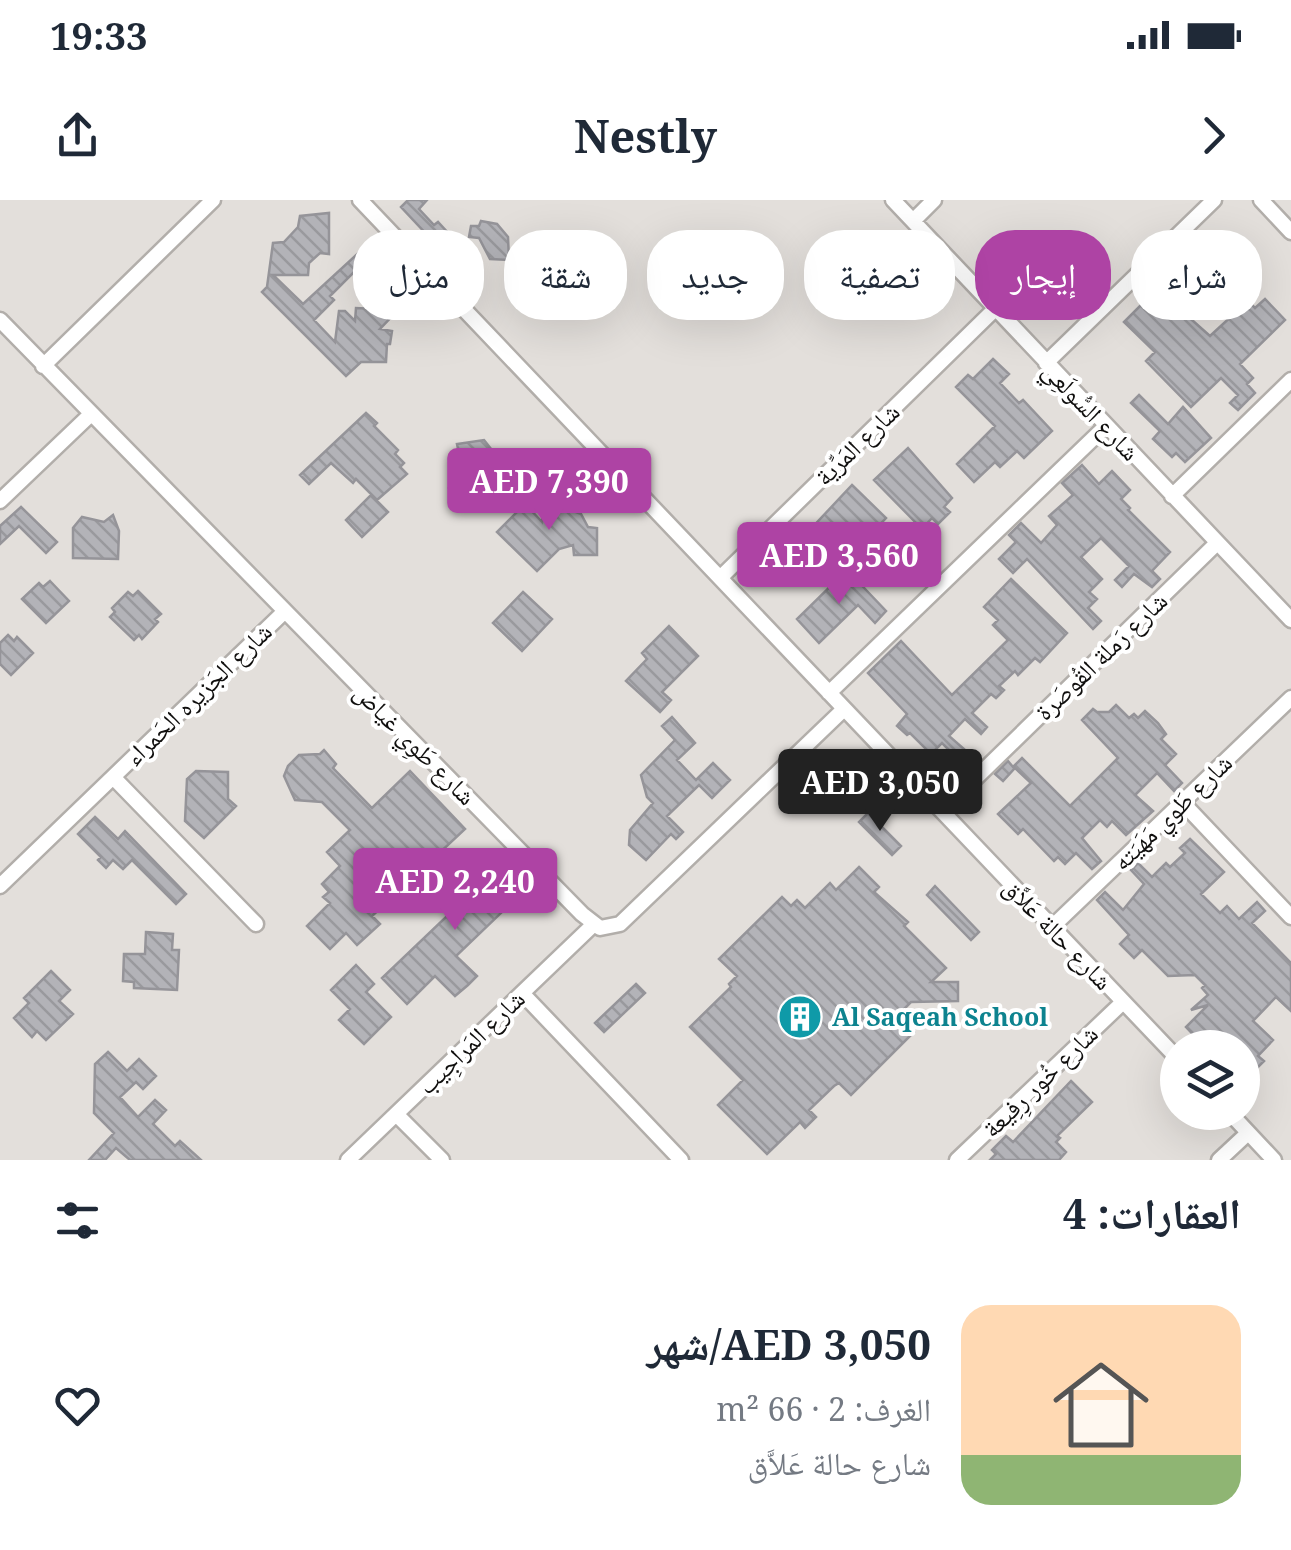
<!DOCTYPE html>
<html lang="ar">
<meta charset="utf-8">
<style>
:root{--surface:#fff;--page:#f6f6f7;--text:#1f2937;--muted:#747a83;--line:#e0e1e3;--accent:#ae43a4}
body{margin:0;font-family:"Noto Serif","Noto Naskh Arabic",serif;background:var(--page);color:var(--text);direction:rtl;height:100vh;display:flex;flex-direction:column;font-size:38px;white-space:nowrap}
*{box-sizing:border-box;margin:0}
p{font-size:32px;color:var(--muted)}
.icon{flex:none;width:55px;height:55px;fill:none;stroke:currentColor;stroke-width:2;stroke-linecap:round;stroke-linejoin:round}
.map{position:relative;height:960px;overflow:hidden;direction:ltr}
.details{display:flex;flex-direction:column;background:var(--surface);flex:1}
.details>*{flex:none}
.top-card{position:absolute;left:30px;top:30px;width:1232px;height:90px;direction:rtl;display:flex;gap:20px}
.controls{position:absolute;left:1160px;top:830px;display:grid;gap:20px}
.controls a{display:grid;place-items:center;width:100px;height:100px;border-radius:50%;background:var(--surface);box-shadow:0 10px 40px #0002;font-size:50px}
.price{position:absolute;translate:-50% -85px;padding:0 22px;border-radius:10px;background:var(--accent);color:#fff;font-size:32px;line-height:65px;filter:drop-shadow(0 2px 5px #0008)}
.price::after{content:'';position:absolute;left:50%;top:60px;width:30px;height:22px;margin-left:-15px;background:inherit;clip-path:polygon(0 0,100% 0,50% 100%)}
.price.on{background:#222;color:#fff}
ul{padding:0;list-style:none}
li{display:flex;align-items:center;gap:30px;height:250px;padding:0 50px}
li+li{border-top:2px solid var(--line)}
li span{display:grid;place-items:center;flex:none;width:280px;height:200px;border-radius:30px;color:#555}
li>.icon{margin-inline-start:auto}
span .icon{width:120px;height:120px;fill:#fffc;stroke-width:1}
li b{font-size:42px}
h2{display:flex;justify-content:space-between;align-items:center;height:120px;padding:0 50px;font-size:42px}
.tag{padding:0 35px;border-radius:40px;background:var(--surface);box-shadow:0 10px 40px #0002;font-size:35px;line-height:90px}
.tag.on{background:var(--accent);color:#fff}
.status{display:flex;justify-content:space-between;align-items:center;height:70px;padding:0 50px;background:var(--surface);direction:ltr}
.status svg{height:28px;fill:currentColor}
header{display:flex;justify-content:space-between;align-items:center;height:130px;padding:0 50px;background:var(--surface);font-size:45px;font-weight:700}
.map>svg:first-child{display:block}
.building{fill:url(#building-back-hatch);stroke:#959499;stroke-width:2.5}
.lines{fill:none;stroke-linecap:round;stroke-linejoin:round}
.minor-casing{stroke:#b2aeaa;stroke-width:19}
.minor{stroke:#fff;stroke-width:14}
.labels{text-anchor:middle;stroke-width:8;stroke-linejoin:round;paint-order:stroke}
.street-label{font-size:25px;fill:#100f0e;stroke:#fff}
.culture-label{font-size:25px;font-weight:bold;fill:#0d838f;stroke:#fff;text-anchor:start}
</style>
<div class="status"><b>19:33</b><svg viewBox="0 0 49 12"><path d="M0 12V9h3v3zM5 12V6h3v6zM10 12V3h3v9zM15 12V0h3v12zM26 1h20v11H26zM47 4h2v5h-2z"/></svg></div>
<header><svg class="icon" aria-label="forward" viewBox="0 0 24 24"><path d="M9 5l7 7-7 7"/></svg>Nestly<svg class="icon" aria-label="share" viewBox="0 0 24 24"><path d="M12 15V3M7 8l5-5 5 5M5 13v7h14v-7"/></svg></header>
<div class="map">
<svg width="1291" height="960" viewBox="0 0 1291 960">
<defs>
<pattern id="building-back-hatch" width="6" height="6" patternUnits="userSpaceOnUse" patternTransform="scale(2.5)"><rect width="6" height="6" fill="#b3b3b8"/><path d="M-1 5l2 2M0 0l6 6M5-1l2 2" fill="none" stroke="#99999d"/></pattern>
</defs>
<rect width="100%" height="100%" fill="#e3dfdb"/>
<!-- building -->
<path class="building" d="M408 0H427L419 9 434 25 438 22 450 35H443L456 48 447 56 401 7Z
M329 13V54L320 53 309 63 308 75H273L303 104 366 46 373 53 330 96 334 100 314 120 335 142 339 111H345L355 121 356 108 378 109 385 102 396 112 380 129 392 131 390 144H387L386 162H361L346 176 262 92 267 87 273 43 284 42 298 27 300 16Z
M481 21 497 24 508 37 509 60 490 59 479 38 469 37 471 26H479Z
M1157 89 1210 136 1248 101 1255 108 1265 99 1285 120 1240 164 1253 178 1247 184 1255 193 1238 210 1230 203 1238 195 1221 178 1191 207 1146 161 1155 152 1124 122Z
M993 159 1009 174 1000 183 1019 203 1023 200 1052 231 1024 258 1017 251 1000 267 995 262 974 282 957 264 995 226 956 187 968 175 973 179Z
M1139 195 1168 224 1183 207 1211 238 1185 262 1176 253 1172 257 1153 239 1160 231 1131 203Z
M366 213 377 223 374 226 398 250 395 254 404 263 400 267 407 274 377 300 356 279 353 283 331 263 309 284 300 275Z
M484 240 499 259 504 256 505 267H519L520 282H507L506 305 464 303 449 288 457 280 467 290 457 244Z
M908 248 952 298 944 307 950 312 938 324 932 318 922 329 874 280Z
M1082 265 1099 284 1112 271 1130 290 1121 299 1130 308 1128 310 1170 352 1152 371 1160 379 1152 387 1134 374 1122 387 1115 380 1129 366 1101 338 1081 357 1102 379 1089 392 1097 399 1088 408 1101 421 1093 429 1027 359 1013 373 999 359 1016 342 1009 335 1021 323 1041 343 1057 325 1049 316 1073 295 1062 283Z
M852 285 886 318 847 359 829 342 823 348 807 333Z
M371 295 388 312 362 337 346 320Z
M570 300 571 310 581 314 588 327 597 328V355H574L573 345 559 349 537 371 497 332 525 304 542 322 544 301Z
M21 307 57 342 46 353 19 326 0 344V326Z
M113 315 119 331 118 359 73 358V328L82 317 104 322Z
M847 370 886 411 875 423 858 405 819 443 797 419Z
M1011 379 1067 433 1040 462 1035 458 1018 475 1015 471 999 486 1004 490 996 498 991 494 972 513 987 527 981 534 965 519 949 536 964 549 956 557 942 543 931 554 910 533 907 535 897 526 907 514 868 473 901 441 952 495 1008 440 993 425 998 420 984 407Z
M50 381 69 401 46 423 22 399 39 383 43 387Z
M138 391 161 414 155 419 158 422 142 439 139 435 134 440 110 417 115 412 112 408 128 392 133 396Z
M523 392 552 419 522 451 493 423Z
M669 426 698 456 662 492 671 500 660 512 626 481 647 459 642 453Z
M8 435 14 441 17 437 33 453 11 475 0 464V443Z
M1116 505 1129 518 1134 514 1138 518 1145 511 1158 523 1166 534 1161 539 1176 554 1165 565 1182 583 1174 591 1157 573 1135 595 1153 611 1126 635 1112 621 1107 627 1100 620 1082 638 1101 661 1092 669 1076 653 1065 664 1058 657 1054 661 1023 629 1018 634 998 614 1031 583 1015 568 1003 581 995 574 1008 561 1013 567 1022 558 1070 606 1118 558 1082 520 1093 509 1097 512H1109Z
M672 517 695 543 677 560 696 580 713 563 730 580 712 598 699 585 667 616 683 632 676 639 671 634 646 660 629 645 630 630 653 603 647 597 641 575 675 540 662 526Z
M324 550 336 564 333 568 372 608 410 571 465 629 372 716 380 724 357 745 346 733 330 749 307 726 330 703 323 697 329 692 322 684 340 666 327 652 350 630 322 602 295 600 284 576 288 566 299 555 320 554Z
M196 571 228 572V599L236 606 204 638 185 621 187 579Z
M868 613 901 646 892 655 859 622Z
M95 617 118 639 125 631 186 694 176 704 132 660 123 669 113 660 106 668 98 660 101 657 78 634Z
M1190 639 1224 672 1201 694 1220 713 1227 706 1239 719 1257 702 1265 711 1252 723 1291 763V811L1276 797 1253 821 1273 840 1258 856 1264 861 1242 883V848H1206L1186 827 1208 805 1191 810 1208 795 1202 788 1205 785 1195 775 1168 776 1142 750 1134 758 1120 744 1129 735 1097 700 1105 692 1123 710 1144 684 1131 670 1138 663 1152 677 1166 663 1170 667 1185 653 1180 648Z
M467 659 486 678 499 666 524 691 456 756 477 776 468 785 455 796 435 776 407 804 382 778 465 699 446 680Z
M859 667 879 687 874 692 908 722 904 726 946 768 931 782H958V801L911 802 897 816 914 832 851 895 839 883 834 886 809 910 816 917 805 928 800 922 767 954 718 905 743 880 690 827 731 787 729 784 737 776 719 759 782 697 791 706 797 700 805 708 830 683 836 690Z
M935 686 979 732 971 740 927 695Z
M146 732 173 734 172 750H179L177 790 134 788V782L123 781 124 754H145Z
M356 765 374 784 366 792 391 817 364 844 339 820 350 809 331 790Z
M51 771 70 790 59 801 73 814 46 840 37 831 32 837 14 818 29 803 24 798Z
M636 784 645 793 604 832 595 823Z
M108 852 127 871 139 859 156 876 143 889 136 882 120 897 138 917 155 900 166 910 153 924 175 946 180 941 201 960H130L116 948 105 960H89L114 933 94 913 95 864Z
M1071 881 1092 902 1057 936 1060 938 1056 942 1066 952 1059 960H990L996 954 992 950 1006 936 1013 942Z"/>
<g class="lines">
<defs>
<path id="minor" d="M360 0 1178 859
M893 0 1291 420
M1261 0 1291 32
M913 21 934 0
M0 120 582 714 600 728 620 724 844 509
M1046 163 1214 0
M43 166 213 0
M1172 296 1291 180
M0 301 90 215
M720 378 995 109
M829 493 1106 226
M113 577 256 724
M1182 602 1291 717
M942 611 1217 343
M0 686 284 412
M1052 727 1291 498
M522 793 681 960
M1229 912 1274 960
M396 914 442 960
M348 960 593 725
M957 960 1123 802
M1219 960 1248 933"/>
</defs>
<!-- minor casing -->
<use href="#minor" class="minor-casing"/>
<!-- minor -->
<use href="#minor" class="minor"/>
</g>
<!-- icons -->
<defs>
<symbol id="building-disc" viewBox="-11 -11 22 22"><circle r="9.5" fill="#0f9aa8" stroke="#fff"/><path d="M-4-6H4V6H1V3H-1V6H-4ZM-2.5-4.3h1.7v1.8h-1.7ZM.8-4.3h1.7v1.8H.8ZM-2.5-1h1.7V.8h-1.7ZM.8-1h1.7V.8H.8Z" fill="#fff"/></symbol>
</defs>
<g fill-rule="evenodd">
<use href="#building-disc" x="775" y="792" width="50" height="50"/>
</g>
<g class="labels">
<!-- street labels -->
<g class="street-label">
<text transform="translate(1091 211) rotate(46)" y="9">شارع السُّولَعِي</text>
<text transform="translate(857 244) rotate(-44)" y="9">شارع المَرِّية</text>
<text transform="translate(1101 456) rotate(-44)" y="9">شارع رَملة القُوصَرة</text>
<text transform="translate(198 494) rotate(-44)" y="9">شارع الجَزيره الحَمراء</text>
<text transform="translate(415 544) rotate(45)" y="9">شارع طَوِي غياض</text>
<text transform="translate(1172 612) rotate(-44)" y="9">شارع طَوي مَهَيَته</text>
<text transform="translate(1058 734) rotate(46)" y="9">شارع حالة عَلاَّق</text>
<text transform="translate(471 842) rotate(-44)" y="9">شارع المَراجِيب</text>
<text transform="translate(1040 881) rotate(-44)" y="9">شارع خُور رِفِيعة</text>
</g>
<!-- culture labels -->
<g class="culture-label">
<text x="832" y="826">Al Saqeah School</text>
</g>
</g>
</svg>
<div class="controls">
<a><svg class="icon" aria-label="layers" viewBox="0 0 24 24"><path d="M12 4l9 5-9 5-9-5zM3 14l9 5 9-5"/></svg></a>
</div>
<b class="price" style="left:549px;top:333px">AED 7,390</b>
<b class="price" style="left:839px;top:407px">AED 3,560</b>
<b class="price on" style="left:880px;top:634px">AED 3,050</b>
<b class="price" style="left:455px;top:733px">AED 2,240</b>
<div class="top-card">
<a class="tag">شراء</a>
<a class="tag on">إيجار</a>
<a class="tag">تصفية</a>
<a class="tag">جديد</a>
<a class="tag">شقة</a>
<a class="tag">منزل</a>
</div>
</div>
<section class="details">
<h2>العقارات: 4<svg class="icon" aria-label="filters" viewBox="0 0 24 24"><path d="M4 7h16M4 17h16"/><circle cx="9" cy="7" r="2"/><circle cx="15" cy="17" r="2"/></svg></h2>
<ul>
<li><span style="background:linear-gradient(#ffd9b3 75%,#8fb573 0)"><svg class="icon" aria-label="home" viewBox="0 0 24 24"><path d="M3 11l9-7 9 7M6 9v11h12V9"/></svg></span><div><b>AED 3,050/شهر</b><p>الغرف: 2 · 66 m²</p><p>شارع حالة عَلاَّق</p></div><svg class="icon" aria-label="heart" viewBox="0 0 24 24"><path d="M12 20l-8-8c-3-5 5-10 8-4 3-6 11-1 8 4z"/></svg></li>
</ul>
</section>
